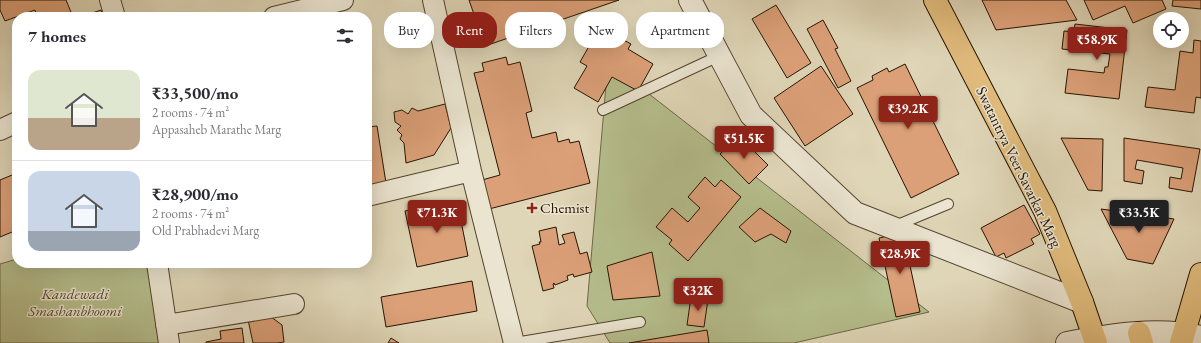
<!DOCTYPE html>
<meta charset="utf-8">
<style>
:root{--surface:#fff;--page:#f7f7f7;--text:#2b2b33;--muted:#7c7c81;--line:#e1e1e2;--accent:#8f2418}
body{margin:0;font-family:"EB Garamond",serif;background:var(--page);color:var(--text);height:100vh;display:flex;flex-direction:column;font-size:15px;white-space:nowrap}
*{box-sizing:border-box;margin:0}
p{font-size:13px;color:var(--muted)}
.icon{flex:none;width:22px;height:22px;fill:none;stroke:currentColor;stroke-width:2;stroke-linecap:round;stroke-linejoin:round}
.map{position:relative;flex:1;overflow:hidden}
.side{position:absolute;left:12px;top:12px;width:360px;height:256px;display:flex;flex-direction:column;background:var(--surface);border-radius:16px;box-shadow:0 4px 16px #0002}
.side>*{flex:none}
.hud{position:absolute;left:384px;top:12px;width:380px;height:36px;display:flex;gap:8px}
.fabs{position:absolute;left:1153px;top:12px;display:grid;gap:8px}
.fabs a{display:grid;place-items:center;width:36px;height:36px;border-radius:50%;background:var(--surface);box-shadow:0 4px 16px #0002;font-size:20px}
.price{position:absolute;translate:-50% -34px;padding:0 9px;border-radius:4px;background:var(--accent);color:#fff;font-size:13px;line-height:26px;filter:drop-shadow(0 1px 2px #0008)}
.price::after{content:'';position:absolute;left:50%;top:24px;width:12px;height:9px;margin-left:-6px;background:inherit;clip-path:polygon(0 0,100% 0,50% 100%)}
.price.on{background:#222;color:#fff}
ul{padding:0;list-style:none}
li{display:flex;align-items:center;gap:12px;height:100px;padding:0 16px}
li+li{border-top:1px solid var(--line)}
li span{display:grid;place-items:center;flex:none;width:112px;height:80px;border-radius:12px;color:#555}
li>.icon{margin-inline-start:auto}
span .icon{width:48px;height:48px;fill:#fffc;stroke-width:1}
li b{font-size:17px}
h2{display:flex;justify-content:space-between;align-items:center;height:48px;padding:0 16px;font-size:17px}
.chip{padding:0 14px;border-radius:16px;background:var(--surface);box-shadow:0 4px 16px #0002;font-size:14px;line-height:36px}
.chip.on{background:var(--accent);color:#fff}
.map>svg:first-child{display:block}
.green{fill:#b5bd8c;stroke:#6e6846}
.building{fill:#dca078;stroke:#261401}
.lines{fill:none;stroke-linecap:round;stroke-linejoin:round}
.service-casing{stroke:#54442e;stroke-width:12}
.minor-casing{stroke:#54442e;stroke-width:22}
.tertiary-casing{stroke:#54442e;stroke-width:24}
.primary-casing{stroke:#261401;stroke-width:24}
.service{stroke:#eae4d0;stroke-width:10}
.minor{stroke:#eae4d0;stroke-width:20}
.tertiary{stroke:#eae4d0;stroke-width:22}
.primary{stroke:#e0bb7c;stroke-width:22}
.poi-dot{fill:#8f2418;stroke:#eae4d0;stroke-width:1.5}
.labels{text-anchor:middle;stroke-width:3;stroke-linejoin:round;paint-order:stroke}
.street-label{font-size:15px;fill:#261401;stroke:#eae4d0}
.poi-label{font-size:15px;fill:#261401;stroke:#eae4d0;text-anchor:start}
.park-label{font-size:15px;font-style:italic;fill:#51472b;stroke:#eae4d0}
</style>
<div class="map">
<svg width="1201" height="343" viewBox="0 0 1201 343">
<rect width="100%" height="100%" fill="#dfd6b7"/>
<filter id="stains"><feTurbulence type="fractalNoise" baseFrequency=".005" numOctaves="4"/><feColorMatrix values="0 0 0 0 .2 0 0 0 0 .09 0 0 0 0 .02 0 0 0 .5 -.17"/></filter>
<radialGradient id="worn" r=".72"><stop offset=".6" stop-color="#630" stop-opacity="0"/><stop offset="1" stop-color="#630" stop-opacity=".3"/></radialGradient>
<!-- green -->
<path class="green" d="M608 62 929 312 794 343H610L587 306Z
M17 259V263H148L162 343H0V264Z"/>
<!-- building -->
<path class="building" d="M0 0H66L73 17H37L35 10 5 21 0 10Z
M469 0H619L485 46Z
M982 0H1066L1077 20 996 30Z
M1084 0H1162L1166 9 1133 23 1125 6 1093 20Z
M1173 0H1201V9L1172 6Z
M776 5 811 63 787 78 752 19Z
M101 10 103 17H81Z
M823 20 838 48 835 49 851 81 838 88 807 29Z
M1075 24 1127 30 1119 99 1065 93 1068 69 1104 73 1105 67H1108L1110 54 1062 49 1064 31 1074 32Z
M600 27 631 44 628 49 653 64 638 91 612 77 598 102 574 88 587 66 580 62Z
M1194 40 1201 41V98L1196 97 1194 113 1145 107 1148 87 1175 90 1180 51 1193 53Z
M506 57 508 65 520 62 532 111 526 113 532 138 556 132 558 142 569 139 570 143 579 141 590 183 489 209 482 180 500 175 474 73 484 71 482 63Z
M905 64 959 174 911 198 857 88 873 80 872 76 887 68 889 72Z
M821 66 853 114 805 146 774 98Z
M445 104 451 128 434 155 406 163 404 143 400 139 402 135 397 130 401 126 395 122 394 112 402 110 408 114 412 108 418 111Z
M377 126 386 183 367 187V127Z
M739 136 768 165 749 184 720 154Z
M1061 138 1103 139 1102 191 1088 190Z
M1124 138 1200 149 1192 192 1169 188 1170 177 1181 179 1183 168 1137 160 1135 169 1144 171 1142 184 1124 181Z
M17 173V230L0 237V180Z
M705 177 715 187 721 180 741 197 688 261 669 244 672 240 656 227 672 208 688 222 700 208 688 197Z
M457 201 468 256 417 267 405 211Z
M1024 205 1040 234 1031 239 1034 244 1006 258 1004 253 996 257 981 228Z
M760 208 791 231 786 243 771 234 755 242 739 227Z
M1101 209 1174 219 1153 264 1127 259Z
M556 227 559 245 565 243 562 235 574 232 580 254 587 252 592 272 574 277 573 274 567 276 568 280 555 285 554 283 553 284 554 288 543 291 532 246 540 244 539 242H541L539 231Z
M903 233 920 312 896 317 879 238Z
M652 252 660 296 613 300 607 266Z
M472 281 477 311 386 327 381 297Z
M691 297 708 299 704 327 687 325Z
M263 311 282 325 284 342 277 343H253L247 315Z
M242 328 244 343H206V342L221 339 220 331Z
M707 330 709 343H629Z
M391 338 399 343H388Z"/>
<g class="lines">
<defs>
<path id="service" d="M603 110 719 56
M895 226 948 204
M515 343 640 322"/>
<path id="minor" d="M110 0 115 17
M433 0 471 171 514 343
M274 17 343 0
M0 130 17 122
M367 196 471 171
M157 263 169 343
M166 325 294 304"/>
<path id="tertiary" d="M690 0 751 115 855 213 1082 302
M1067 343C1110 335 1158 327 1201 337"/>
<path id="primary" d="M935 0 1045 211 1082 302 1096 343
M1139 333 1142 343
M1181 343 1201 274"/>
</defs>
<!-- service casing -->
<use href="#service" class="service-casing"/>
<!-- minor casing -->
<use href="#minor" class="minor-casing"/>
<!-- tertiary casing -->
<use href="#tertiary" class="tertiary-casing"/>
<!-- primary casing -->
<use href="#primary" class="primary-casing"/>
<!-- service -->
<use href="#service" class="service"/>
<!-- minor -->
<use href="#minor" class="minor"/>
<!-- tertiary -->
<use href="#tertiary" class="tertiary"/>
<!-- primary -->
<use href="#primary" class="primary"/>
</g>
<!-- markers -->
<path class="poi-dot" d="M530 202h4v4h4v4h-4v4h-4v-4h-4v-4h4z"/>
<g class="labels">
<!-- street labels -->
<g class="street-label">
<text transform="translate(1019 167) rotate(64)" y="5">Swatantrya Veer Savarkar Marg</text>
</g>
<!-- poi labels -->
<g class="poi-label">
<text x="540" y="213">Chemist</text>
</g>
<!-- park labels -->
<g class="park-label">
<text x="75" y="299">Kandewadi<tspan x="75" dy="17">Smashanbhoomi</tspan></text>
</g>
</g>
<rect width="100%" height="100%" filter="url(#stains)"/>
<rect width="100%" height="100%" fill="url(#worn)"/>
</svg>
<div class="fabs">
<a><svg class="icon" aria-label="locate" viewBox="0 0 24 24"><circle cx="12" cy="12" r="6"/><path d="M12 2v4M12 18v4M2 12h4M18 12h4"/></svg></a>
</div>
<b class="price" style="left:1097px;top:61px">₹58.9K</b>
<b class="price" style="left:908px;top:130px">₹39.2K</b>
<b class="price" style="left:744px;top:160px">₹51.5K</b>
<b class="price" style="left:437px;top:234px">₹71.3K</b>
<b class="price on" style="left:1139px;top:234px">₹33.5K</b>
<b class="price" style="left:900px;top:275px">₹28.9K</b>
<b class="price" style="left:698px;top:312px">₹32K</b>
<div class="hud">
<a class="chip">Buy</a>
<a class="chip on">Rent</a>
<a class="chip">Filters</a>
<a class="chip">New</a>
<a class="chip">Apartment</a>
</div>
<section class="side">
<h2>7 homes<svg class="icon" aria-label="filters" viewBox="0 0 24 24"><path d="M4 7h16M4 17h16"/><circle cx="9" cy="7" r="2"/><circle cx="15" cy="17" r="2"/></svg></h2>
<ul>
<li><span style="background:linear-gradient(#dfe7d0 60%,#b9a48a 0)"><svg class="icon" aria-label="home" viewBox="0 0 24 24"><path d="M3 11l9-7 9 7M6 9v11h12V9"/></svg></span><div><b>₹33,500/mo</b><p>2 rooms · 74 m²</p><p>Appasaheb Marathe Marg</p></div></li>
<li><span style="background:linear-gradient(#c9d6e8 75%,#9aa5b1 0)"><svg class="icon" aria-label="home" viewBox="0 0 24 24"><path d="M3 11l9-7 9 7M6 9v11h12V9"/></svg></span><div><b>₹28,900/mo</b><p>2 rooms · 74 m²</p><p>Old Prabhadevi Marg</p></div></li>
</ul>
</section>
</div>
